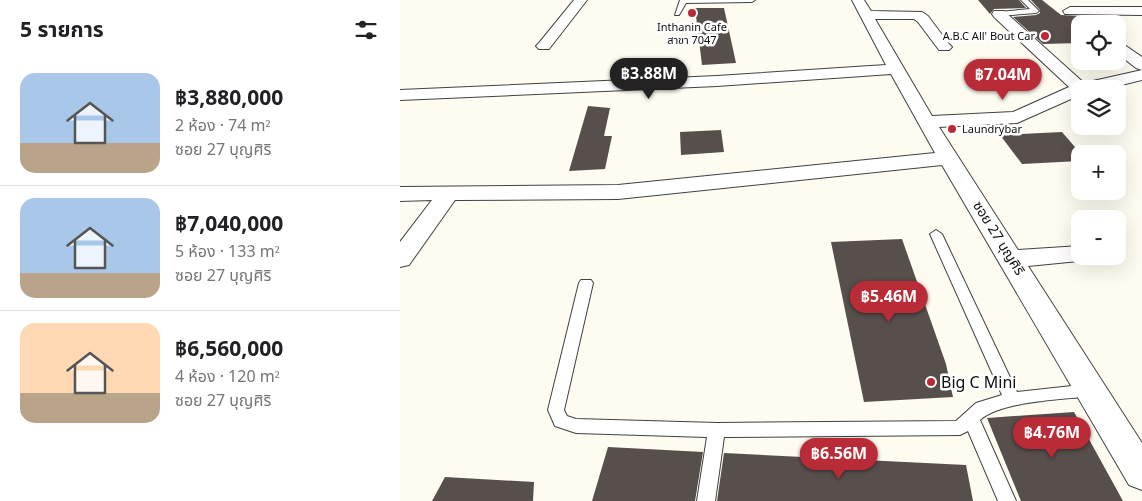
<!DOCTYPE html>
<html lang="th">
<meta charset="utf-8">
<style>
:root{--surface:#fff;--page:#f2f2f2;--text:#202124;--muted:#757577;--line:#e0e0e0;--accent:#b92b36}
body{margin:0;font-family:Georgia,"Noto Sans Thai",serif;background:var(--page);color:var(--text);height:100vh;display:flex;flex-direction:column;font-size:19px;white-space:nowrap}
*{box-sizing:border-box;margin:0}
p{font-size:16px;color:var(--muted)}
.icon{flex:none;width:28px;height:28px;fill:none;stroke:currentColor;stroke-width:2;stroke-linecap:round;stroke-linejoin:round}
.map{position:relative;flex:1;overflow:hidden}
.sheet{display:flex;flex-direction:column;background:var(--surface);width:400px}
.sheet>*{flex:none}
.controls{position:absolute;left:671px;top:15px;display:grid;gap:10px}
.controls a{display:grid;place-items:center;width:55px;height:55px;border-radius:10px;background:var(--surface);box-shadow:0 5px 20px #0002;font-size:25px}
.price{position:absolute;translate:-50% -42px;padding:0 11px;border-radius:18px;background:var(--accent);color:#fff;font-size:16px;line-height:32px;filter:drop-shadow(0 1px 2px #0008)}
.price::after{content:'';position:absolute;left:50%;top:30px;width:15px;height:11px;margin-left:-8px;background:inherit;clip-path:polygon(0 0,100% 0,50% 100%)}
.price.selected{background:#222;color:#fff}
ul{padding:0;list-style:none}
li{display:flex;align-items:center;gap:15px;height:125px;padding:0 20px}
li+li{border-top:1px solid var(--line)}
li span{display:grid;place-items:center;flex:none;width:140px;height:100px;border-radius:15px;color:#555}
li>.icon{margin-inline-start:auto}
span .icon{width:60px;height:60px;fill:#fffc;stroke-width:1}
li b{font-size:21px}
h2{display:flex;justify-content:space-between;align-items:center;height:60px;padding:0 20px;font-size:21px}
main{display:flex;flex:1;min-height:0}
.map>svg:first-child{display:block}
.building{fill:#574f4b}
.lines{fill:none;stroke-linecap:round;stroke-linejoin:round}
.service-casing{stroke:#414141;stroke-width:2}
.minor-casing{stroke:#414141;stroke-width:2}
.service{fill:#fff;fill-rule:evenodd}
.minor{fill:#fff;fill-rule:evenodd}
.poi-dot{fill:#b92b36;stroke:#fff;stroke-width:2}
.labels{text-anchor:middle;stroke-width:5;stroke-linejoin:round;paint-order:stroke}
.far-poi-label{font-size:11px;fill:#0e0e0e;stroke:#fff}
.street-label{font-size:14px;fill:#0e0e0e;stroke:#fff}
.near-poi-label{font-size:16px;fill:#0e0e0e;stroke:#fff;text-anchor:start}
</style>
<main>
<section class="sheet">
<h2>5 รายการ<svg class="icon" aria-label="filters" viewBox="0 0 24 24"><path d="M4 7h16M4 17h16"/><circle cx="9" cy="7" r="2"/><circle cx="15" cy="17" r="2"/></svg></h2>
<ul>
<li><span style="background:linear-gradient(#a9c7e8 70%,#b9a48a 0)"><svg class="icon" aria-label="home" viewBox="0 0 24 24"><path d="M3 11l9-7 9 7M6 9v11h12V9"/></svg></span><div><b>฿3,880,000</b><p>2 ห้อง · 74 m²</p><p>ซอย 27 บุญศิริ</p></div></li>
<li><span style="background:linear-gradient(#a9c7e8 75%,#b9a48a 0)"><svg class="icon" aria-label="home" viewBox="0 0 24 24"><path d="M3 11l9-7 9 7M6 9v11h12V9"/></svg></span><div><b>฿7,040,000</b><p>5 ห้อง · 133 m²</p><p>ซอย 27 บุญศิริ</p></div></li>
<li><span style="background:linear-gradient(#ffd9b3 70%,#b9a48a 0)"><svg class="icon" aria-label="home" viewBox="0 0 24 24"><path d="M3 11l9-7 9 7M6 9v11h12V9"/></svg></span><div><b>฿6,560,000</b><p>4 ห้อง · 120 m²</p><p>ซอย 27 บุญศิริ</p></div></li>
</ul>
</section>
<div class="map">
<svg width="742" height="501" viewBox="0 0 742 501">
<rect width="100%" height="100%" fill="#fefbf0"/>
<!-- building -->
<path class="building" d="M578 0H619L626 8 594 9 590 14Z
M631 0H642L661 15 680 16V43L643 44 613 17 636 15 640 13V10Z
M295 8H324L336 63 302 65Z
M188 106 210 108 204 136H212L205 169 169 171Z
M321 130 324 152 281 155 280 132Z
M662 132 681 154 680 161 622 164 600 135Z
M502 239 546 364 553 397 464 402 431 242Z
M674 412 723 501H621L587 418Z
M208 447 303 452 295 501H192Z
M324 453 566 465 573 501H317Z
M45 477 134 482 133 501H32Z"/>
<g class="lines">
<defs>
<path id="service" d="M280 0H355L352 2 286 3 279 15H275Z
M621 0H628L639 11 636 13 599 16 596 14 599 12 630 9Z
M536 230 542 234 617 392 690 384 696 385 698 390 696 395 690 396C661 400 601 401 580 420L616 501H598L568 431 560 435 324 437 315 501H297L307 437 176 433 155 426 148 410 179 283 181 280H191L193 283 164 410 167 416 176 419 317 423 556 421 576 403 602 395 530 234Z"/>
<path id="minor" d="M174 0H187L149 49H139L136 46 139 43Z
M452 0H464L471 11 522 12 528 16 549 44 552 47 549 50H539L518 22 514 19H475L532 116 613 112 669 87 594 17 592 14 594 11H604L684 83 742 70V80L705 89H680V95L617 123 539 127 618 250 680 246V256H691L689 260 628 266 742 443V490L729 485 542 165 218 199 55 200 9 265 0 267V242L32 200 0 201V187L218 185 535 153 491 74 317 86 0 100V90L317 76 486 65Z
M670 7H742V15L665 14 663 11Z
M718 42 723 44 742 57V70L736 68 718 54Z"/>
</defs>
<!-- service casing -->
<use href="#service" class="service-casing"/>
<!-- minor casing -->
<use href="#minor" class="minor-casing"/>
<!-- service -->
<use href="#service" class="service"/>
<!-- minor -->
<use href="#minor" class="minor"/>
</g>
<!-- markers -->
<g class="poi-dot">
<circle cx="292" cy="13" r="5"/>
<circle cx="645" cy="36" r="5"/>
<circle cx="552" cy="129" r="5"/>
<circle cx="531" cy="382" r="5"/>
</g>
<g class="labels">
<!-- far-poi labels -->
<g class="far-poi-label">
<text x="292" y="31">Inthanin Cafe<tspan x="292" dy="13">สาขา 7047</tspan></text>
<text x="635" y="40" text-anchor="end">A.B.C All' Bout Car</text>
<text x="562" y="133" text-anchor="start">Laundrybar</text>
</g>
<!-- street labels -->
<g class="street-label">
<text transform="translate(599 238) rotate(58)" y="5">ซอย 27 บุญศิริ</text>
</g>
<!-- near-poi labels -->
<g class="near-poi-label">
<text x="541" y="388">Big C Mini</text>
</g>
</g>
</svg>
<div class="controls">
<a><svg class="icon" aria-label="locate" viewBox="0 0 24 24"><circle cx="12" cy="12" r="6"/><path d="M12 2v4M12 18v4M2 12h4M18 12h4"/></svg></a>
<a><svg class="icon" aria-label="layers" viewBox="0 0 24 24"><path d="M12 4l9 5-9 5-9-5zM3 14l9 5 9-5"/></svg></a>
<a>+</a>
<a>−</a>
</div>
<b class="price selected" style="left:249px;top:100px">฿3.88M</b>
<b class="price" style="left:603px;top:101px">฿7.04M</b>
<b class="price" style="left:489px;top:323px">฿5.46M</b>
<b class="price" style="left:652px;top:459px">฿4.76M</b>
<b class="price" style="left:439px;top:480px">฿6.56M</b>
</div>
</main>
